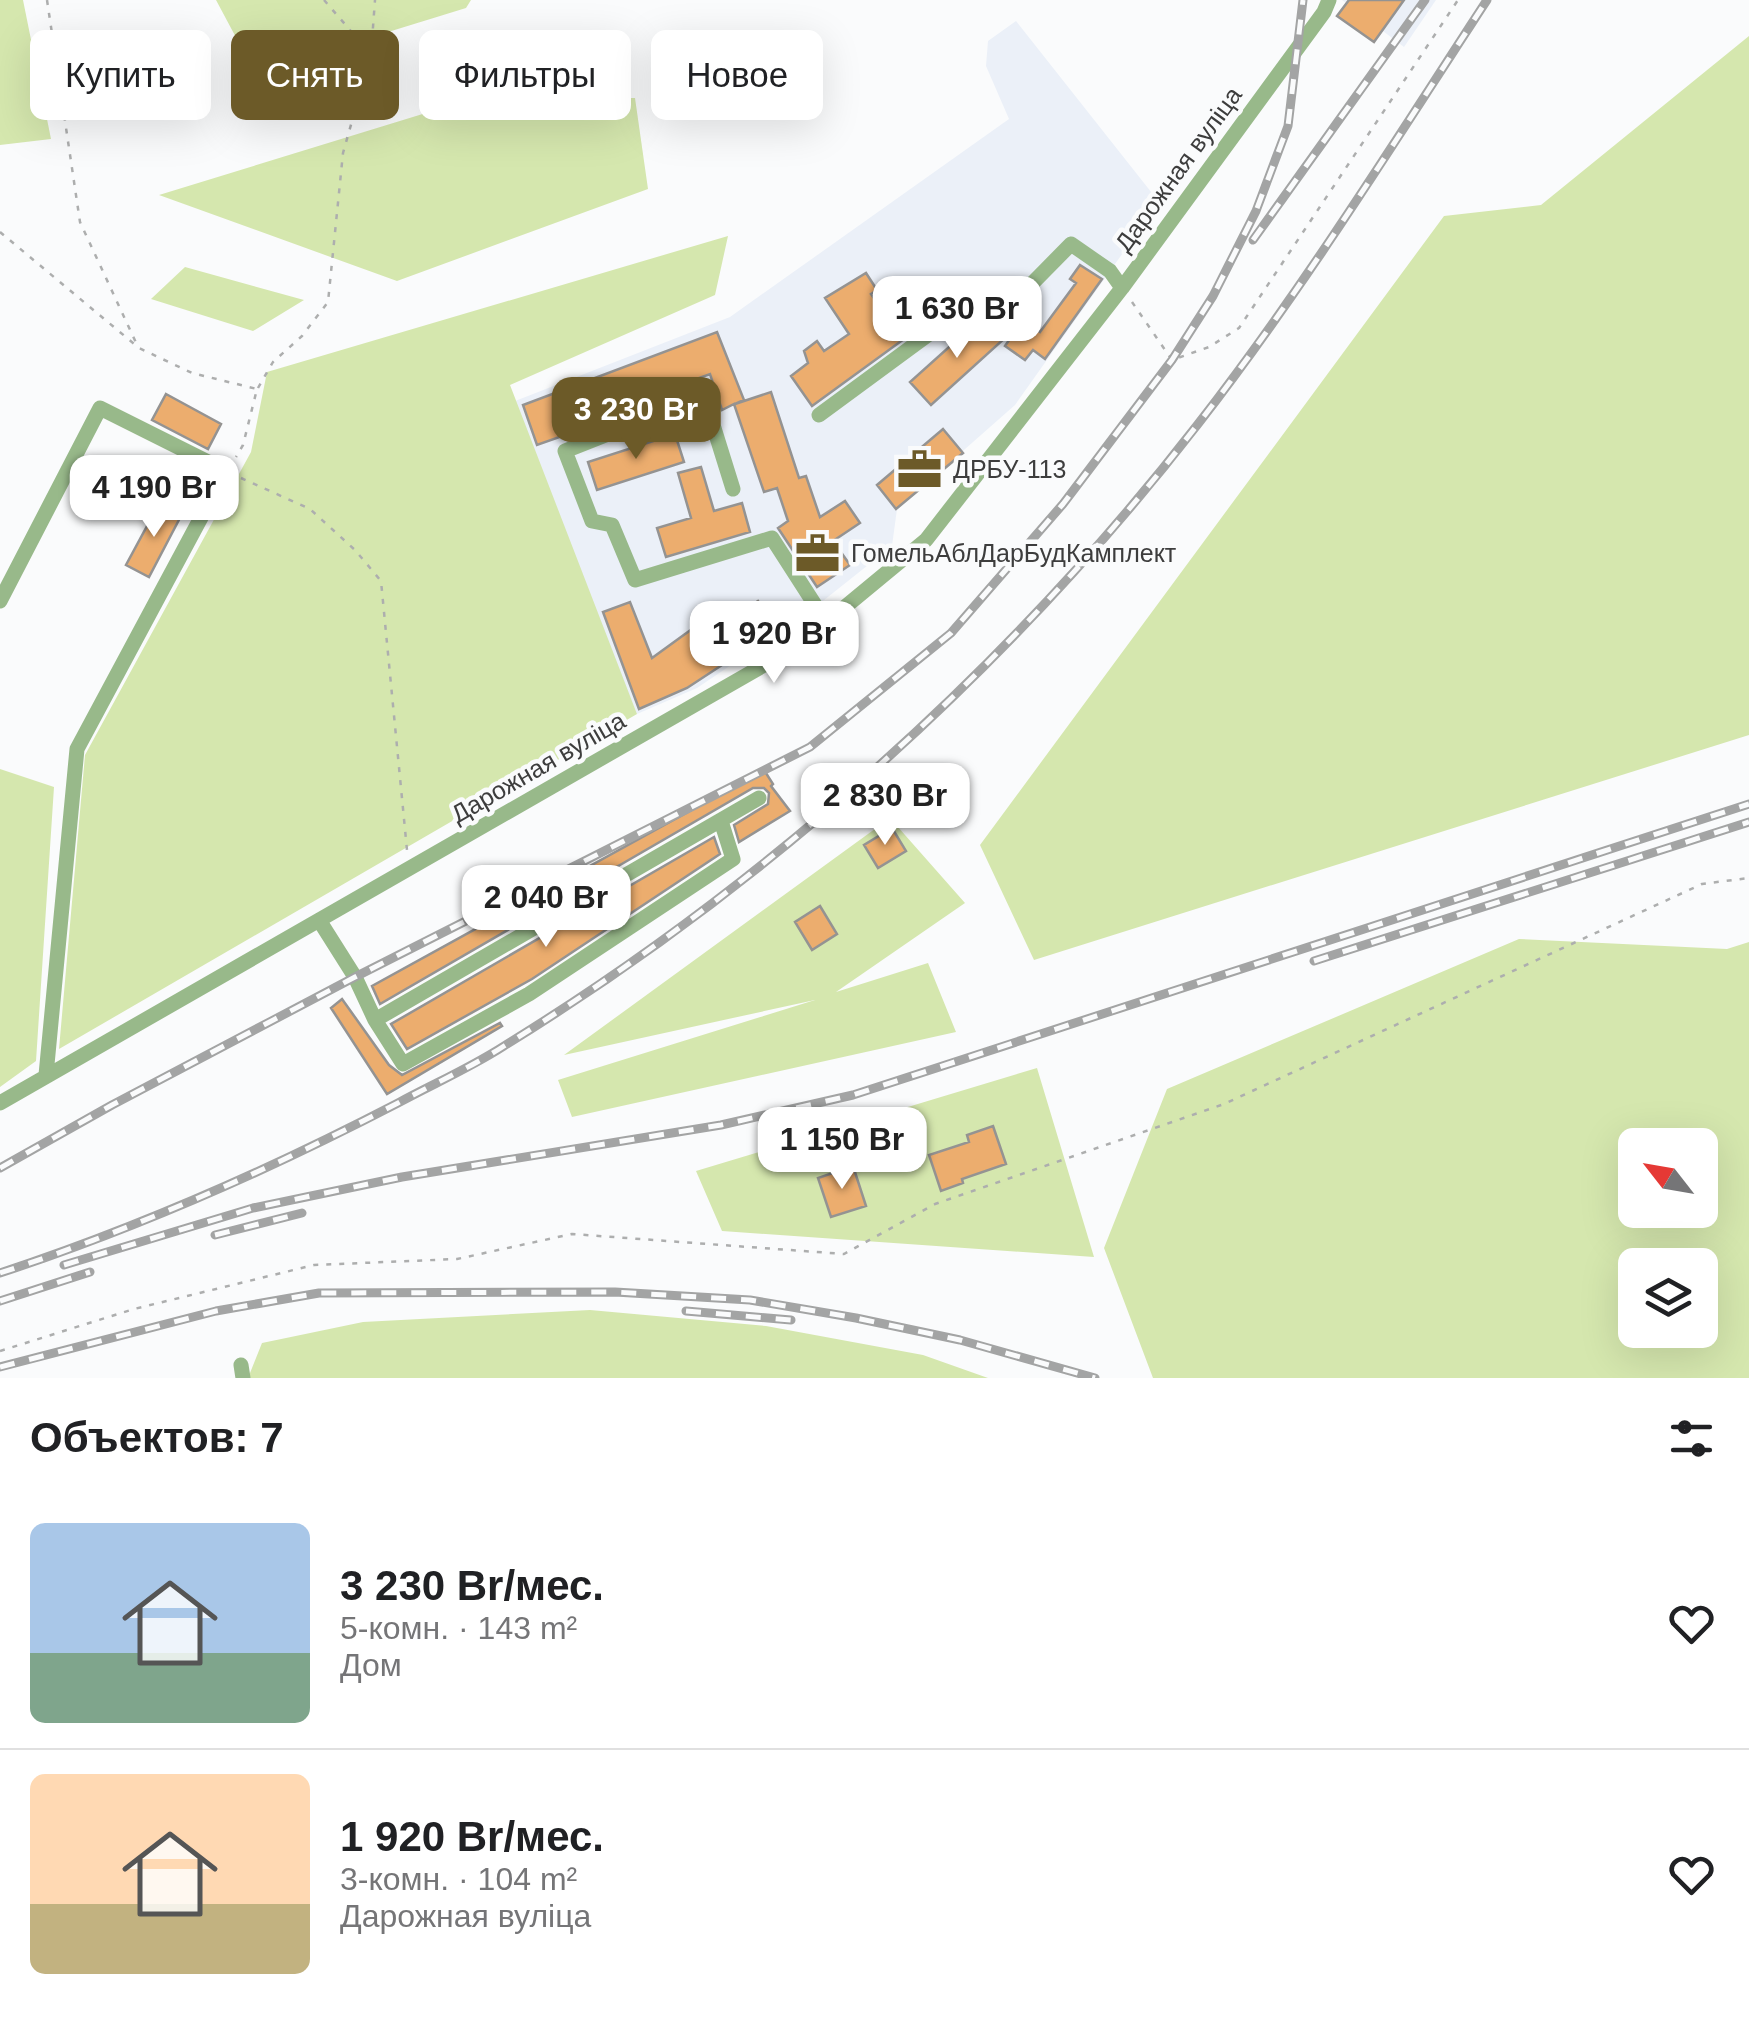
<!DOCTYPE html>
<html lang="ru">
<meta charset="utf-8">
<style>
:root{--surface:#fff;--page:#f2f2f2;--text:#202124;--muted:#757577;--line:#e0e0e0;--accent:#6c5a28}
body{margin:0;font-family:Helvetica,sans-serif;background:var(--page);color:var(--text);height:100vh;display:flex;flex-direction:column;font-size:38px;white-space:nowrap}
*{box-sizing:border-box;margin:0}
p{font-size:32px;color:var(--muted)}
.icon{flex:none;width:55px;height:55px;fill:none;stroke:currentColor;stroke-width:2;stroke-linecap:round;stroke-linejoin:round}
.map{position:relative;height:1378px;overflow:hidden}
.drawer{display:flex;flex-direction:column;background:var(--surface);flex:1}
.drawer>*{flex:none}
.banner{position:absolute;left:30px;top:30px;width:1000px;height:90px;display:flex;gap:20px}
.needle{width:65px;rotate:301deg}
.buttons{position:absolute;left:1618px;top:1128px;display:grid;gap:20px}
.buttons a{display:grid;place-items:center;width:100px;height:100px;border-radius:15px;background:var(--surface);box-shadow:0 10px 40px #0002;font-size:50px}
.price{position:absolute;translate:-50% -85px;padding:0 22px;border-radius:20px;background:#fff;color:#222;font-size:32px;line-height:65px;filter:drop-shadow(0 2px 5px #0008)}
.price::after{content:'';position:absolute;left:50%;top:60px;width:30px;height:22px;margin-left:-15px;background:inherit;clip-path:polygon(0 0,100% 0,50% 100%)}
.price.active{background:var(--accent);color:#fff}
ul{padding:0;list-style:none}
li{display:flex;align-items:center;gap:30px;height:250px;padding:0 30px}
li+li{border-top:2px solid var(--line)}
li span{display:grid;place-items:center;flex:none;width:280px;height:200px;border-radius:15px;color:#555}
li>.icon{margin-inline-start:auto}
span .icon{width:120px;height:120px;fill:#fffc;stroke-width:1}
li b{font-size:42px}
h2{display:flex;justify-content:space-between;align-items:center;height:120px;padding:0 30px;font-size:42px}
.pill{padding:0 35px;border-radius:15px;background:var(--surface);box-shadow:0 10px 40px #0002;font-size:35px;line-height:90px}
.pill.active{background:var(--accent);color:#fff}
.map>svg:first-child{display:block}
.built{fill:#ebf0f8}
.green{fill:#d5e7ae;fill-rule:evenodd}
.building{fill:#ecad6e;stroke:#949392;stroke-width:2.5}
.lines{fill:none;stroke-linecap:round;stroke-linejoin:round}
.path{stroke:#adaeae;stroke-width:2.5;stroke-dasharray:5 8;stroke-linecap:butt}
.minor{stroke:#98b98a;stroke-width:15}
.rail-casing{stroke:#a3a4a4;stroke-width:9}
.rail{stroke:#fafbfc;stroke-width:5;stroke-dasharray:15;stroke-linecap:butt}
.labels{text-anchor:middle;stroke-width:9;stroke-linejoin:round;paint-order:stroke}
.street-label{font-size:25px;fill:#3d3d3d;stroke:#fafbfc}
.poi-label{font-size:25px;fill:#3d3d3d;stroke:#fafbfc;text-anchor:start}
</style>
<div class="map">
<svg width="1749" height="1378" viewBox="0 0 1749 1378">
<rect width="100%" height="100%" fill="#fafbfc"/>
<!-- built -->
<path class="built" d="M1342 0H1436L1404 47Z
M1016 21 1159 202 1015 405 897 509 892 546 804 616 697 688 637 714 510 403 730 317 1009 119 986 66 988 41Z"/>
<!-- green -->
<path class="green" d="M0 0H23L51 139 0 145Z
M216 0H471L466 8 255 73Z
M1749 36V735L1034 960 980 845 1444 216 1541 205Z
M478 97 635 98 648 189 397 281 159 195Z
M728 236 715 295 510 385 637 714 59 1049 85 755 251 452 267 372Z
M185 267 304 300 253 331 151 299Z
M0 769 54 787 36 1061 0 1087Z
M890 818 965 903 836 992 928 963 956 1032 572 1117 558 1080 815 1000 564 1055Z
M1519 939 1727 949 1749 942V1378H1153L1104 1248 1167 1089ZM1635 1145H1700V1210H1635ZM1635 1265H1700V1330H1635Z
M1037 1068 1094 1257 722 1231 696 1171Z
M590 1310 766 1326 923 1355 988 1378H248L262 1343 363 1322Z"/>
<!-- building -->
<path class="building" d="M1349 0H1404L1374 42 1337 16Z
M1080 265 1102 279 1045 359 1033 350 1025 360 1005 346 1023 320 1040 332 1076 283 1070 279Z
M866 273 877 290 871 294 904 339 812 406 791 376 808 363 804 351 817 341 824 351 849 334 825 298Z
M1001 281V296L918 303 917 285Z
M989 320 1005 338 931 405 910 382 977 322Z
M717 332 744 400 735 404 771 392 799 478 806 476 820 517 845 501 860 523 833 541 850 565 817 587 778 528 788 521 777 488 764 492 734 404 722 410 710 374 602 413 605 421 537 445 523 405Z
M166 394 221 424 208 449 152 420Z
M943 429 963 453 896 509 877 485Z
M675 434 684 462 597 490 588 462Z
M701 467 714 511 742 503 750 532 666 557 657 528 691 518 678 473Z
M160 502 182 514 149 577 126 565Z
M758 601 777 629 687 688 639 709 603 612 630 602 652 658 703 621 711 632Z
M764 770 773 784 771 786 790 811 739 842 734 825 768 804 769 793 764 788H753L380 1004 372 986Z
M892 828 906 851 878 868 864 845Z
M714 837 720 854 532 979 407 1049 391 1024Z
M820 906 837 934 812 950 795 922Z
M342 999 389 1065 402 1075 500 1023 502 1026 387 1094 331 1008Z
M993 1126 1006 1164 962 1179 963 1183 941 1191 929 1155 969 1142 967 1135Z
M853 1166 866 1206 831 1217 818 1178Z"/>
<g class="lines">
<!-- path -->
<path class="path" d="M47 0 80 222 138 347
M324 0 369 52
M0 232 139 348 192 373 257 389 243 445 236 457
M1132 302 1172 360 1209 347 1239 328 1458 0
M258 388 273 362 302 336 328 302 343 153 371 54 375 0
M241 478 310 509 355 550 381 581 407 850
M0 1351 134 1309 314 1265 457 1259 572 1234 844 1254 935 1204 1224 1104 1702 884 1749 878"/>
<!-- minor -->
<path class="minor" d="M819 415 959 312 1009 307 1071 244 1110 271 1122 288
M733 489 704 396 565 451 592 521 612 525 635 580 772 538 826 622
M0 601 100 408 226 471 77 749 46 1075
M319 920 355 977 375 1020 759 798
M375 1020 403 1064 529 994 733 859 721 821
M0 1103 799 645 926 540 1122 288 1324 12 1329 0
M241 1365 243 1378"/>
<defs>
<path id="rail" d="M1253 240 1425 0
M1314 961 1749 822
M0 1168 112 1105 355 977 810 747 951 633 1063 504 1172 360 1213 296 1256 211 1288 126 1303 0
M215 1235 302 1213
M64 1265 253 1208 402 1177 721 1125 853 1095 1749 804
M0 1273C137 1228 269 1170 398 1103 433 1084 470 1068 504 1046 767 884 1008 669 1198 424 1303 289 1393 144 1487 0
M0 1301 90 1272
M686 1311 791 1320
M0 1367 216 1311 319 1293 615 1292 750 1300 856 1318 960 1340 1095 1378"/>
</defs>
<!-- rail casing -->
<use href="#rail" class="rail-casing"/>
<!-- rail -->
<use href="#rail" class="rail"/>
</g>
<!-- icons -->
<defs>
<symbol id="office-bare" viewBox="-9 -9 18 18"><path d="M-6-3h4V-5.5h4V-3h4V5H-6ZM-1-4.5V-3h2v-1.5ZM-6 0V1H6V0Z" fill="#6c5a28" stroke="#fafbfc" stroke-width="2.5" paint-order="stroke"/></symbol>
</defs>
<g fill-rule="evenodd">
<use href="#office-bare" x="888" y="438" width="63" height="63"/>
<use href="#office-bare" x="786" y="522" width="63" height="63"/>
</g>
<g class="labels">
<!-- street labels -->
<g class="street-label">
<text transform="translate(1178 169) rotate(-54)" y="9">Дарожная вуліца</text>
<text transform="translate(538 767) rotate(-30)" y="9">Дарожная вуліца</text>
</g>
<!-- poi labels -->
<g class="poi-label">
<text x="953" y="478">ДРБУ-113</text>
<text x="851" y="562">ГомельАблДарБудКамплект</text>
</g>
</g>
</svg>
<div class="buttons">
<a><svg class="needle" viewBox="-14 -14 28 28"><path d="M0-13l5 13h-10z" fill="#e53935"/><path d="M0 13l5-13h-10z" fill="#757577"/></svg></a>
<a><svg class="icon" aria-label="layers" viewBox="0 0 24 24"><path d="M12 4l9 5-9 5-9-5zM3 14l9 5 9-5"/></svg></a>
</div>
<b class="price" style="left:957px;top:361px">1 630 Br</b>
<b class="price active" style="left:636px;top:462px">3 230 Br</b>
<b class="price" style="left:154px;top:540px">4 190 Br</b>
<b class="price" style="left:774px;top:686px">1 920 Br</b>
<b class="price" style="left:885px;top:848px">2 830 Br</b>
<b class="price" style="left:546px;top:950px">2 040 Br</b>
<b class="price" style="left:842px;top:1192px">1 150 Br</b>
<div class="banner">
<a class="pill">Купить</a>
<a class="pill active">Снять</a>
<a class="pill">Фильтры</a>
<a class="pill">Новое</a>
</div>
</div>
<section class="drawer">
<h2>Объектов: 7<svg class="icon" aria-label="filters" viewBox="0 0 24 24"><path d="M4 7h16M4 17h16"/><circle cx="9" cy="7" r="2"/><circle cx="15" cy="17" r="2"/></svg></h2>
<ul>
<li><span style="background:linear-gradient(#a9c7e8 65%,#7fa58c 0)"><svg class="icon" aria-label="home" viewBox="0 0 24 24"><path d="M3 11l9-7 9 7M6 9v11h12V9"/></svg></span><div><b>3 230 Br/мес.</b><p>5-комн. · 143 m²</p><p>Дом</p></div><svg class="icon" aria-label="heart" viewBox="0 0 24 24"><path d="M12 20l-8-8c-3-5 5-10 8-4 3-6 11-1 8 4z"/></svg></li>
<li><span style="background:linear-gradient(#ffd9b3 65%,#c2b280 0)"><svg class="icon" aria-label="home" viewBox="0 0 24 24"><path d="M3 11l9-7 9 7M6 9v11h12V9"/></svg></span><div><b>1 920 Br/мес.</b><p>3-комн. · 104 m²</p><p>Дарожная вуліца</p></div><svg class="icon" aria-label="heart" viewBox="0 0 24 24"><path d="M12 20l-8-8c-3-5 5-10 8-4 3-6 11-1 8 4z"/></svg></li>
</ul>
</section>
